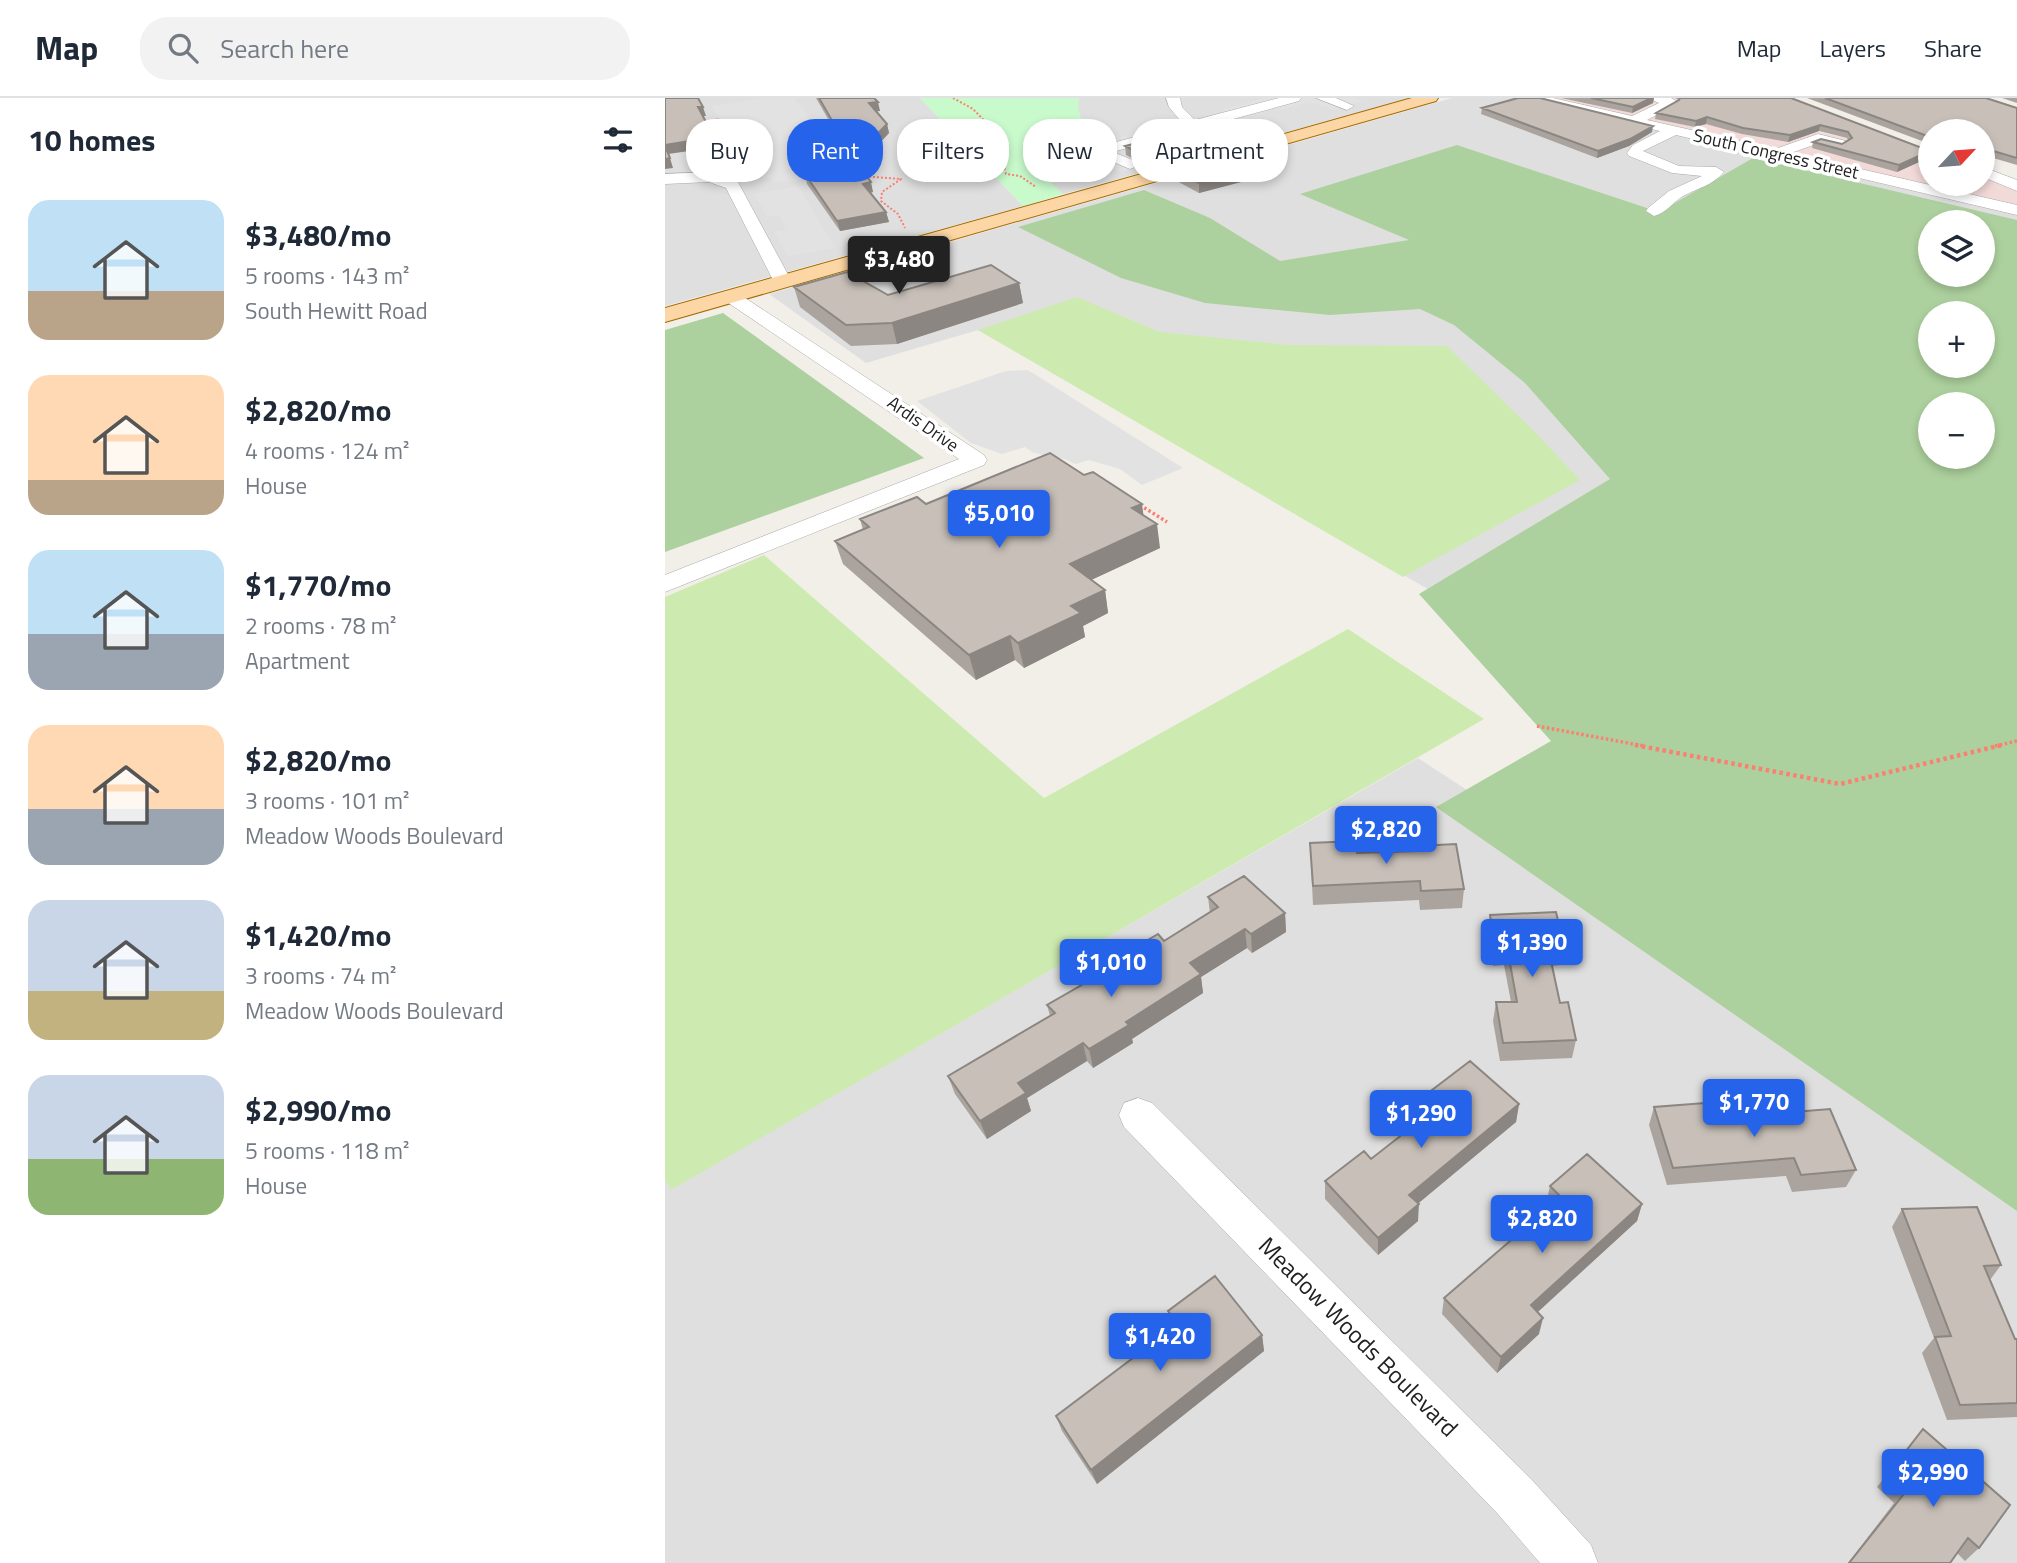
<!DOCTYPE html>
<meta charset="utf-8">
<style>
:root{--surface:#fff;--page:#f2f2f3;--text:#1f2937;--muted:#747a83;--line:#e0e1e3;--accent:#2563eb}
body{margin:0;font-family:"Titillium Web",sans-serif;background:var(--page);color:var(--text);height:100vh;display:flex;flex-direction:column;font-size:26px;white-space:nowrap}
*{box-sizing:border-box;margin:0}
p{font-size:23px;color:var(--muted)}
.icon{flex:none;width:38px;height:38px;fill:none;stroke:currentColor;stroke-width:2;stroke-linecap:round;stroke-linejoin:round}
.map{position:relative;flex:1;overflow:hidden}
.panel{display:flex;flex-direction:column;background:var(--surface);width:665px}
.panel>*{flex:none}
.banner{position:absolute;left:21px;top:21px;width:665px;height:63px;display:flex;gap:14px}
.needle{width:46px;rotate:64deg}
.tools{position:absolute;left:1253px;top:21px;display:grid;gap:14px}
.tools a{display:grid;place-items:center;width:77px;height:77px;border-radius:50%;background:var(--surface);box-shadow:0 4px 10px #0003;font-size:35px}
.price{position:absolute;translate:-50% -60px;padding:0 16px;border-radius:7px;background:var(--accent);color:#fff;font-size:23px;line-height:46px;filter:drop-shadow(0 2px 4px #0008)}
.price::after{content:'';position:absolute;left:50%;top:42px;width:21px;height:16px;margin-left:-10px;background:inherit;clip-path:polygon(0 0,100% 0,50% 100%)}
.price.current{background:#222;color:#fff}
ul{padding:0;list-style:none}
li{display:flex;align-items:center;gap:21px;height:175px;padding:0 28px}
li span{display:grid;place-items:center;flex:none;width:196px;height:140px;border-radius:21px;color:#555}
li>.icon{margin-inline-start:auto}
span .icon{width:84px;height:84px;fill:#fffc;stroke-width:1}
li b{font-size:30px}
h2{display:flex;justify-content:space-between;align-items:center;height:84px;padding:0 28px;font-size:30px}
.tag{padding:0 24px;border-radius:28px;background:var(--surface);box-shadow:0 4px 10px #0003;font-size:24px;line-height:63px}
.tag.current{background:var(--accent);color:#fff}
header{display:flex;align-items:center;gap:42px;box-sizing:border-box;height:98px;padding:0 35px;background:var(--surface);border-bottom:2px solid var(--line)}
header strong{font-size:33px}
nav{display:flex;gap:38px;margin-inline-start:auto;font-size:24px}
.search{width:490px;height:63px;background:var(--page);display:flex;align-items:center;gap:18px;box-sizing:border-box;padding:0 24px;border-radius:28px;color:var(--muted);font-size:26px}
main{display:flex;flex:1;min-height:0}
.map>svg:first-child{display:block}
.residential{fill:#e0dfdf;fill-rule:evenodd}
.commercial{fill:#f2dad9}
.grass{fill:#cdebb0}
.forest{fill:#add19e;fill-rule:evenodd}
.park{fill:#c8facc}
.parking{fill:#e2e2e2}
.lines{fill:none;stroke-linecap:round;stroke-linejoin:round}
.minor-casing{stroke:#a9a9a9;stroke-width:1}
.major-casing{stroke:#a06b00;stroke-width:2}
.path-far2{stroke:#fa8072;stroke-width:2;stroke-dasharray:2 2;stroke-linecap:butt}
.path-far1{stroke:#fa8072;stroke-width:3.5;stroke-dasharray:2.5 2.5;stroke-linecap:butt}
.path{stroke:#fa8072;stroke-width:4.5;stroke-dasharray:3.5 3.5;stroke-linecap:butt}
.minor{fill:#fff;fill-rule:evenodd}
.major{fill:#fcd6a4;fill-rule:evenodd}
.wall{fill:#aba49e}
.shaded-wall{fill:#8b8681}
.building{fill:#c7bfb8;stroke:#8b8681;stroke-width:2}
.labels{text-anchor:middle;stroke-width:7;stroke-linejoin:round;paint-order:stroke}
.far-street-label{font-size:18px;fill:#222;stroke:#fff}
.near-street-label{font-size:24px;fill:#222;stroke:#fff}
</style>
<header>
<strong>Map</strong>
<div class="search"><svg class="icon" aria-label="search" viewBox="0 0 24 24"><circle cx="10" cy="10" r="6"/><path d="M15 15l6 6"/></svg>Search here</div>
<nav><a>Map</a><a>Layers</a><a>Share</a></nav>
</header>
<main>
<section class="panel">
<h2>10 homes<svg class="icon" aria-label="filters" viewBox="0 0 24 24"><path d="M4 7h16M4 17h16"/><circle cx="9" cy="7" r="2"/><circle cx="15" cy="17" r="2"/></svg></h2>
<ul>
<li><span style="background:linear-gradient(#bfe0f5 65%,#b9a48a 0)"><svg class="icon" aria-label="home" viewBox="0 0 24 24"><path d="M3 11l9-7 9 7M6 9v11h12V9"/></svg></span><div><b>$3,480/mo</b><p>5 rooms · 143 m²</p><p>South Hewitt Road</p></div></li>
<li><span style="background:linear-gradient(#ffd9b3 75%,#b9a48a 0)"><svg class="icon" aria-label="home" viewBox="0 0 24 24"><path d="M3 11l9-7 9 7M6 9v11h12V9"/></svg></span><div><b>$2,820/mo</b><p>4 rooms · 124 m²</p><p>House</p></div></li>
<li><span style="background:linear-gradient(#bfe0f5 60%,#9aa5b1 0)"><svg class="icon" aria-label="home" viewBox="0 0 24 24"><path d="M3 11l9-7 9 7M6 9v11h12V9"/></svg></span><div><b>$1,770/mo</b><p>2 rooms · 78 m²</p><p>Apartment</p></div></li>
<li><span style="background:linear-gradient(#ffd9b3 60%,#9aa5b1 0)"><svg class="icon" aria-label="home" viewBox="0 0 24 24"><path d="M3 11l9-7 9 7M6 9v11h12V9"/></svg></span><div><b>$2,820/mo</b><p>3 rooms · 101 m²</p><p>Meadow Woods Boulevard</p></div></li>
<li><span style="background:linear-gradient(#c9d6e8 65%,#c2b280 0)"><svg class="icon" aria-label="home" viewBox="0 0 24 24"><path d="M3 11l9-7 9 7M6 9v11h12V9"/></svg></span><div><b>$1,420/mo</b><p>3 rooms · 74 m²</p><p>Meadow Woods Boulevard</p></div></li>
<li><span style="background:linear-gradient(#c9d6e8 60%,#8fb573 0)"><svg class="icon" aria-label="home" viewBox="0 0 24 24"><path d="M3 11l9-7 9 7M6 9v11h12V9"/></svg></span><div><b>$2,990/mo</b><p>5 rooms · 118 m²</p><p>House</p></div></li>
</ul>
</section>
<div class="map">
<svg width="1352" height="1465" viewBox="0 0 1352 1465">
<rect width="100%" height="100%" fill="#f2efe9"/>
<!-- residential -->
<path class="residential" d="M0 0H255L358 108 0 208Z
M414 0H745L398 96 360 61 434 43 417 25 412 10Z
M787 0H859L1352 115V492L794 509 313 232 201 265 104 196ZM1265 124H1318V177H1265ZM1265 215H1318V268H1265ZM1265 306H1318V359H1265Z
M753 660 1352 1052V1465H0V1081L6 1091Z"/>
<!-- commercial -->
<path class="commercial" d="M888 0H1027L1020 4 1194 43 1217 38 1265 56V86H1318V76L1352 90V109Z"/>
<!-- grass -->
<path class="grass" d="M412 199 495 234 624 247 782 248 870 334 915 382 738 479 313 232Z
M99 457 379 700 683 531 819 621 6 1092 0 1081V499Z"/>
<!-- forest -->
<path class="forest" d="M792 47 994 114 1088 60 1352 122V1113L771 709 886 643 754 496 945 381 860 285 789 227 755 211 665 217 540 205 456 180 353 129 479 92 545 120 615 163 744 142 635 96ZM1265 124H1318V177H1265ZM1265 215H1318V268H1265ZM1265 306H1318V359H1265Z
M58 215 259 360 0 454V232Z"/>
<!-- park -->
<path class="park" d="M255 0H414C410 19 422 30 435 43L360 61 398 96 358 108Z"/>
<!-- parking -->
<path class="parking" d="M100 0H129L167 48 166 51 132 83 106 84 109 80 33 73 70 55 74 50 46 8Z
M600 0H690L699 3 669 12 644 4 612 13 602 9 573 17 557 12Z
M482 31 501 34 485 64 479 68 455 74 416 56 424 49Z
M133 88 170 150 123 158 109 134 121 131 114 117 102 118 89 96Z
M363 272 518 370 477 387 455 371 424 362 410 366 400 361 369 355 360 349 337 356 306 345 252 303 341 273Z"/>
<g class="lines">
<defs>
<path id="minor" d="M501 0H515L517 9 530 22 614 0H636L634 3 539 29 582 50 584 53 582 56H572L526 32 448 54 470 63 473 66 470 69 465 71 429 56 427 53 429 50 518 26 504 9Z
M651 0H671L689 8 682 12Z
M864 0H888L967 18 994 5 983 0H1006L1013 4 1011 7 982 22 1110 51 1153 36 1181 43 1183 46 1176 50 1154 45 1126 55 1352 107V117L1011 37 978 53 1014 68 1051 69 1059 74C1048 87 1033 90 1018 98 1008 104 1001 115 989 118L981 113 983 110 1004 93 1037 78 1007 75 964 58 962 55 968 47 995 33 866 3Z
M1318 69 1352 82V93L1318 79Z
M46 74 73 84 127 184 124 188H112L109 184 61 90 44 84 0 86V76Z
M65 193 71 194 319 357 322 362 319 367 0 494V477L294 361 59 202 56 198 59 194Z
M473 1000 487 1005 866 1381 926 1447 933 1465H875L832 1415 459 1029 454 1017 459 1005Z"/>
<path id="major" d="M747 0H773L771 3 0 224V210Z"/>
</defs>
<!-- minor casing -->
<use href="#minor" class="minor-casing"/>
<!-- major casing -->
<use href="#major" class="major-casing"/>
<!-- path-far2 -->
<path class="path-far2" d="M288 0 308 11 341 45 338 65 341 76 355 78 371 89
M35 24 55 21
M196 78 236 81 217 94 216 103 233 116 240 130"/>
<!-- path-far1 -->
<path class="path-far1" d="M475 407 502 424
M872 628 979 648
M1330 648 1352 643"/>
<!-- path -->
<path class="path" d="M970 647 1175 686 1337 647"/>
<!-- minor -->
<use href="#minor" class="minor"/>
<!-- major -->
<use href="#major" class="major"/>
</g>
<!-- wall -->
<path class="wall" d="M151 0H209L215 13H211L222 26 224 35 193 68 208 94 206 95 221 114 224 124 175 133 142 86 140 76 174 40Z
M896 0H989L988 5 967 15Z
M1010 0H1126L1265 53 1263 60 1232 74 1147 50 1148 44 1177 46 1183 42 1182 40 1154 33 1123 44 1077 36 1041 26 1030 29 990 21 991 15 1014 2Z
M1142 0H1321L1352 10V67L1318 57V33H1265V46Z
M1337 0H1352V5Z
M817 10 987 34 964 48 932 60 816 16Z
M519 45 540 56 487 70 461 57 460 48Z
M507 72 595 79 534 95 508 81Z
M354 185 358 205 232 246 186 248 135 209 129 189 223 197Z
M261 406 479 418 495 450 426 482 440 492 443 515 418 528 420 539 359 570 350 562 311 582 178 466 170 443 198 432 195 421Z
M645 745 692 755 753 753V748L799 791 797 810 755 812 754 802 648 807Z
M543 799 620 815 621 834 587 855 582 850 536 879 538 895 467 941 468 945 428 970 422 963 362 1000 366 1013 322 1041 290 996 283 978 385 918 382 907 457 863 456 858 499 843 545 815Z
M825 817 899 849 895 867 887 868 895 905 911 942 907 960 835 963 828 923 831 904H846L839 867 828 868 823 836Z
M767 992 854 1006 851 1024 753 1105V1123L713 1157 660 1101V1083L706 1061 768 1012 766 1010Z
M989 1009 1045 1021 1191 1072 1181 1089 1127 1094 1121 1078 1002 1087 984 1027Z
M885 1088 977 1106 972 1123 872 1214 874 1236 832 1275 777 1216 779 1200 884 1109 881 1106Z
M1237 1111 1336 1167 1325 1182 1350 1241H1352V1319L1282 1322 1257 1255 1269 1240 1227 1129Z
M503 1213 597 1237 599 1253 432 1386 397 1333 391 1318 507 1230Z
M1258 1331 1314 1450 1300 1463 1292 1455 1285 1465H1183L1229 1405 1212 1389Z"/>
<!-- shaded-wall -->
<path class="shaded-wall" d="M986 0H989L988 5 967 15 968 9Z
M213 4 215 13 206 14 204 5Z
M33 9H38L41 18H36Z
M1042 19 1041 26 1030 29 1031 23Z
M222 26 224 35 190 71 188 61Z
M1155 27 1154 33 1123 44 1125 37Z
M988 28 987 34 964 48 932 60 933 53Z
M49 39 52 49 3 56 0 47Z
M539 46 540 56 487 70 486 61Z
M1265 53 1263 60 1232 74 1234 67Z
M5 60 8 70 0 71V61Z
M595 70V79L534 95V85Z
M206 84 208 94 201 95 198 86Z
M221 114 224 124 175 133 172 123Z
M354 185 358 205 232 246 227 225Z
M477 406 480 429 467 410Z
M492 426 495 450 409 490 405 466Z
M440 492 443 515 418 528 420 539 359 570 353 545 406 508Z
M345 538 350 562 311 582 304 557Z
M620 815 621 834 587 855 586 836Z
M580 831 582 850 536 879 538 895 467 941 468 945 428 970 424 951 461 924 525 865Z
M418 945 422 963 362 1000 366 1013 322 1041 315 1023 353 985Z
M854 1006 851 1024 743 1114 744 1097Z
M754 1106 753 1123 713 1157V1140Z
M977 1106 972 1123 862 1224 866 1207Z
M878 1220 874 1236 832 1275 836 1259Z
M597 1237 599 1253 432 1386 426 1372Z"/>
<!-- building -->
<path class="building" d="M0 0H33L38 9H33L49 39 0 47Z
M154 0H209L213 4 204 5 222 26 188 61 206 84 198 86 221 114 172 123 140 76 176 38Z
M853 0H875L988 28 965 41 933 53 817 10Z
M926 0H986L968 9Z
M1015 0H1126L1265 53 1234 67 1148 44 1156 41 1177 46 1187 40 1183 34 1155 27 1125 37 1078 30 1042 19 1031 23 991 15 1014 2Z
M1160 0H1321L1352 10V60L1318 50V33H1265V39Z
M507 36 519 45 521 39 539 46 486 61 460 48Z
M0 48 5 60 0 61Z
M562 56 595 70 534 85 507 72Z
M326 167 354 185 227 225 181 227 129 189 182 174 223 197Z
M385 355 419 377 428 374 477 406 467 410 492 426 405 466 440 492 406 508 416 515 353 545 345 538 304 557 170 443 204 429 195 421 252 399 261 406Z
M691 743 692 755 754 753 753 748 791 746 799 791 756 793 755 783 648 788 645 745Z
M579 778 620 815 586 836 580 831 525 865 536 876 461 924 464 927 424 951 418 945 353 985 361 995 315 1023 283 978 390 915 382 907 460 862 456 858 493 836 499 843 553 809 543 799Z
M891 814 899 849H883L895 905 903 904 911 942 838 945 831 904H852L842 849H830L825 817Z
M805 963 854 1006 744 1097 754 1106 713 1140 660 1083 699 1053 706 1061 780 1003 767 992Z
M1040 1005 1045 1021 1165 1011 1191 1072 1136 1077 1129 1060 1008 1070 989 1009Z
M922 1056 977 1106 866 1207 878 1220 836 1259 779 1200 896 1099 885 1088Z
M1312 1109 1336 1167 1319 1168 1350 1241H1352V1305L1295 1307 1270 1239 1286 1238 1237 1111Z
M550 1178 597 1237 426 1372 391 1318 513 1226 503 1213Z
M1258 1331 1345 1407 1314 1450 1303 1440 1285 1465H1184L1242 1392 1224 1375Z"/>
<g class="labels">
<!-- far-street labels -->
<g class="far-street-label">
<text transform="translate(1111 56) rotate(13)" y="6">South Congress Street</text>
<text transform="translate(258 326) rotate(35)" y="6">Ardis Drive</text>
</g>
<!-- near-street labels -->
<g class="near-street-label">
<text transform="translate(693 1239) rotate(45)" y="8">Meadow Woods Boulevard</text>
</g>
</g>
</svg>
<div class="tools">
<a><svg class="needle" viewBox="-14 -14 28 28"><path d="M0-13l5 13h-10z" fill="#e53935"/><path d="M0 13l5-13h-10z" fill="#747a83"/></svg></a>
<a><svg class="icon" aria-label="layers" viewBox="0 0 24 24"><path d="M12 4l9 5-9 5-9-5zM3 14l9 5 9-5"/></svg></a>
<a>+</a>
<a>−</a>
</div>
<b class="price current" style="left:234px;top:198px">$3,480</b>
<b class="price" style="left:334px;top:452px">$5,010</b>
<b class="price" style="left:721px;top:768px">$2,820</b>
<b class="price" style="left:867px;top:881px">$1,390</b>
<b class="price" style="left:446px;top:901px">$1,010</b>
<b class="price" style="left:1089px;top:1041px">$1,770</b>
<b class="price" style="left:756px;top:1052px">$1,290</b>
<b class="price" style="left:877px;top:1157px">$2,820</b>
<b class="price" style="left:495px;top:1275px">$1,420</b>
<b class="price" style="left:1268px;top:1411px">$2,990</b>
<div class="banner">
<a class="tag">Buy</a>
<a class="tag current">Rent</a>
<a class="tag">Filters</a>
<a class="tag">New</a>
<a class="tag">Apartment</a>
</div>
</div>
</main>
